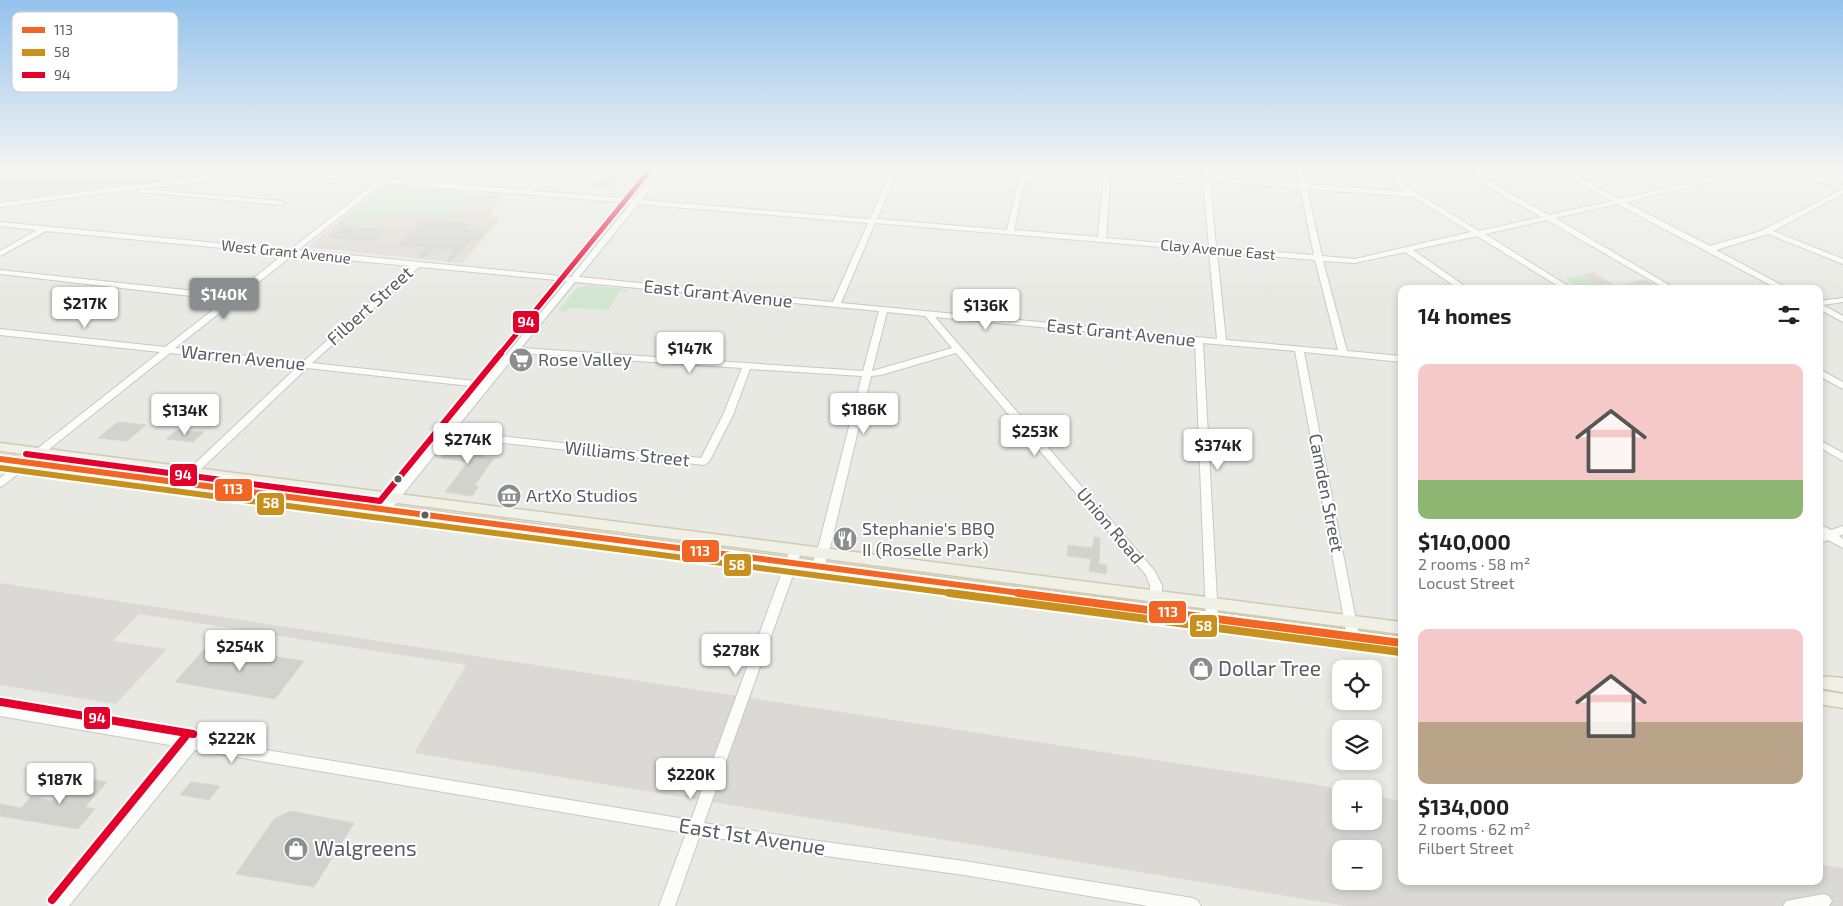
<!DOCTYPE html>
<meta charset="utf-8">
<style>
:root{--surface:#fff;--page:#f6f6f6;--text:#222;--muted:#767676;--accent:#8b8d8f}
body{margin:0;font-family:"Exo 2",sans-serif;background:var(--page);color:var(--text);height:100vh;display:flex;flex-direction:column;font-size:19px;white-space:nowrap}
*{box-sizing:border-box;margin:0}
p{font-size:16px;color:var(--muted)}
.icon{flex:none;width:28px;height:28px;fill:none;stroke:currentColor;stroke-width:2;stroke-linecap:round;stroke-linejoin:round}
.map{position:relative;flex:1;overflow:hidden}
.details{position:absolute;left:1398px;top:285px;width:425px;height:600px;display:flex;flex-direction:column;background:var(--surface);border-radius:10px;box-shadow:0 2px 8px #0003}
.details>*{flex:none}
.buttons{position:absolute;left:1332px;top:660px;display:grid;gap:10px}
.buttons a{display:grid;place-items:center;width:50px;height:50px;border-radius:10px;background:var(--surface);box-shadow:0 2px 8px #0003;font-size:25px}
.price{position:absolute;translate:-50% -42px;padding:0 11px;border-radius:5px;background:#fff;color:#222;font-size:16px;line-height:32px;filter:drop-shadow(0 1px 2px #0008)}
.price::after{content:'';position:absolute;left:50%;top:30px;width:15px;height:11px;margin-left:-8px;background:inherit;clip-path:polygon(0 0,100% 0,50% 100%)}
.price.current{background:var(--accent);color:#fff}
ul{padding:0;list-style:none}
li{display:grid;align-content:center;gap:10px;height:265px;padding:0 20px}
li span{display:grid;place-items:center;height:155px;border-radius:10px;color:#555}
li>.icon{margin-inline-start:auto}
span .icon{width:90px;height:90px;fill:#fffc;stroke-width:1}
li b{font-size:21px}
h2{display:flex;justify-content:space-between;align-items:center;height:60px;padding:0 20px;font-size:21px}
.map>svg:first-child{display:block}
.industrial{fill:#dad9d5;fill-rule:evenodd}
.education{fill:#dddbd3}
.green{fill:#d1e6d0}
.building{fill:#d2d2cf;stroke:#d8d7d3}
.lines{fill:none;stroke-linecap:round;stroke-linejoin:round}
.minor-casing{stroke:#c6c7c6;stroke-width:2}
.major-casing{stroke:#d0cab2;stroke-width:3}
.minor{fill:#fcfcfb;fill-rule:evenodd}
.major{fill:#f1f0e7;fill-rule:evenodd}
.bus-1-far1-casing{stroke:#fff;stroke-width:10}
.bus-1-casing{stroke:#fff;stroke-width:12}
.bus-2-far1-casing{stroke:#fff;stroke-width:10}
.bus-2-casing{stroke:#fff;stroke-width:12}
.bus-3-far2-casing{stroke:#fff;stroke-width:8}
.bus-3-far1-casing{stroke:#fff;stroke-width:10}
.bus-3-casing{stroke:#fff;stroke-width:12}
.bus-1-far1{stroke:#f26522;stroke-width:6}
.bus-1{stroke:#f26522;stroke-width:8}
.bus-2-far1{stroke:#c8901d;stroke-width:6}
.bus-2{stroke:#c8901d;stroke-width:8}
.bus-3-far2{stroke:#e4002b;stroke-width:5}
.bus-3-far1{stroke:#e4002b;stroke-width:6}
.bus-3{stroke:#e4002b;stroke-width:8}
.bus-dot{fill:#595c61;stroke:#fff;stroke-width:2}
.labels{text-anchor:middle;stroke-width:4;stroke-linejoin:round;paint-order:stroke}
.far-street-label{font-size:15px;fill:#595c61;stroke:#fff}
.street-label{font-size:18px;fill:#595c61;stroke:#fff}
.poi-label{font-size:18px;fill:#595c61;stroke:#fff;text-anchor:start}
.near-poi-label{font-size:21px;fill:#595c61;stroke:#fff;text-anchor:start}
.near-street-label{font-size:21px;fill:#595c61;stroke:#fff}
.key{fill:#fff;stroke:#cdced0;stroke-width:1}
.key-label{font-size:14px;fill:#595c61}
.line-badge{stroke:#fff;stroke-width:2}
.badge-label{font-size:14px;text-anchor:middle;font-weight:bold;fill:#fff}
</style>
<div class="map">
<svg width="1843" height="906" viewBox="0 0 1843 906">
<rect width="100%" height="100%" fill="#e9e9e4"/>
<!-- industrial -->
<path class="industrial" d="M0 170H250L0 200Z
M0 583 1312 784 1341 790V821H1374V796L1401 801V881H1819V864L1843 868V906H1347L414 753 466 665 139 614 113 641 167 649 116 704 0 685ZM1341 849H1374V881H1341Z"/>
<!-- education -->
<path class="education" d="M386 185 501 194 490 217 501 218 462 263 307 247Z
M1593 272 1616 286 1644 279 1662 289H1582L1566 279Z"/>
<!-- green -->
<path class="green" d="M387 187 475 195 450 218 387 212 375 220H350L348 218 361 210H359Z
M1582 275 1600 286 1582 289 1566 279Z
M588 285 626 289 628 292 620 291 608 310 569 308 566 312 558 311 577 288Z"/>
<!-- building -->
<path class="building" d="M603 173 620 174 607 188 591 187Z
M425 219 470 224 466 228 484 230 481 233H486L478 241 473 240 449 263 447 261 454 250 435 249 421 259 418 256 426 248 398 245Z
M344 226 389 230 374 242 328 238Z
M118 422 146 425 127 441 98 438Z
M177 430 190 431 204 432 193 442 166 439Z
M456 440 493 444 483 457 494 458 474 486H479L472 496 445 492 468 462 441 458Z
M1094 537 1100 538 1099 564 1107 565 1106 574 1089 571 1091 559 1067 556 1068 545 1092 548Z
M207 646 304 661 275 699 175 682Z
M69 775 107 782 85 807 95 809 78 829 0 816V804L21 808 31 797 52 801 67 784 63 782Z
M191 782 220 786 209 800 180 795Z
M290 811 354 823 314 887 236 874 274 819Z"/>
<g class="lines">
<defs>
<path id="minor" d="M277 170 380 178 390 170H398L388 179 452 184 468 170H475L459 185 527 190 547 170H554L534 191 634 199 658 170H665L641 200 870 219 891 170H898L877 219 1007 230 1021 170H1027L1014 230 1098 237 1104 173 1092 170H1125L1202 176V170H1208L1209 177 1299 184 1296 170H1302L1306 184 1406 192 1399 187 1391 170H1398L1404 185 1479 231 1542 217C1526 208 1478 185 1473 170H1480C1484 182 1536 207 1549 215L1612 201 1576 180 1567 170H1574L1580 178 1619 199 1701 181 1674 170H1684L1708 179 1723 170H1731L1711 182 1625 202 1710 246 1761 231 1843 189V194L1773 231 1843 259V264L1768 234 1716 250 1789 289H1778L1617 204 1555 218 1676 289H1666L1547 220 1485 234 1573 289H1563L1477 236 1413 250 1469 289H1459L1405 252 1355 263 1323 261 1347 351 1401 356V362L1304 352 1359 636 1357 639 1353 641 1349 639 1347 636 1295 351 1203 343 1218 618 1216 621 1212 623 1208 621 1206 618 1195 342 935 317 1154 570 1162 585 1161 610 1159 613 1155 615 1151 613 1149 610 1150 585 1146 575 956 353 881 375 871 376 831 544 824 566 822 569H814L812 566 819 544 862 376 750 369 733 415 709 462 704 465 449 437 388 513H380L379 510 380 507 479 387 307 368 196 474H188L187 472 188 470 297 367 170 353 4 485 0 487V478L160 352 0 335V329L165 347 226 300 0 274V270L232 295 284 254 46 231 0 256V251L37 230 0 226V222L290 250 376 182 281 174 119 191 0 207V203L119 187ZM1111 173 1203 180 1209 247 1106 238ZM1210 181 1300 188 1314 255 1216 247ZM383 183 631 203 571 277 298 250ZM1307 189 1414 197 1471 232 1355 259 1322 256ZM638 204 868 223 833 302 579 277ZM875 223 1209 251 1217 339 841 303ZM1217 252 1315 260 1338 350 1226 340ZM293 255 410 266 303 362 175 348ZM419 267 567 281 484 382 312 363ZM575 282 836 307 879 311 863 371 521 348ZM887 312 925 316 952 348 872 371ZM517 353 742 368 723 415 701 458 454 431Z
M142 189 281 201 285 203 281 205 140 192V190Z
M1843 298V302L1823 305 1843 316V322L1819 309V301Z
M1819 369 1843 382V389L1819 376Z
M1819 440 1843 453V461L1819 447Z
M1819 524 1831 530 1843 526V534L1839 536 1843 539V548L1828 540 1819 543V535L1820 534 1819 533Z
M796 546 800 547 802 550 704 823 804 839 964 861 1193 898 1198 901 1201 906H1148L964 875 804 853 700 835 675 906H659L686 833 195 750 69 906H51L54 901 181 747 0 716V706L691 820 790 550 792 547Z
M1824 894 1829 896 1832 901 1829 906H1783L1786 901Z"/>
<path id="major" d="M1788 170H1801L1843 184V190Z
M0 443 1401 622V634L0 451Z
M0 455 1401 637V649L0 463Z
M1819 676 1843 678V692L1819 688Z
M1819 690 1843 694V708L1819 704Z"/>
</defs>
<!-- minor casing -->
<use href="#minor" class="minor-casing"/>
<!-- major casing -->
<use href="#major" class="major-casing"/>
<!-- minor -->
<use href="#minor" class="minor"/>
<!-- major -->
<use href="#major" class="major"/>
<defs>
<path id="bus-1-far1" d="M0 459 1028 594"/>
<path id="bus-1" d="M1018 593 1401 643"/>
<path id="bus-2-far1" d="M0 468 958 594"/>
<path id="bus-2" d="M949 593 1400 652"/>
<path id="bus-3-far2" d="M500 354 650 170"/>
<path id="bus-3-far1" d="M26 454 380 501 501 353"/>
<path id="bus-3" d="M1 702 193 734
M52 900 185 737"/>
</defs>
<!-- bus-1-far1 casing -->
<use href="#bus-1-far1" class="bus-1-far1-casing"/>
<!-- bus-1 casing -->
<use href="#bus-1" class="bus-1-casing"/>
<!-- bus-2-far1 casing -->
<use href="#bus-2-far1" class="bus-2-far1-casing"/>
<!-- bus-2 casing -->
<use href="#bus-2" class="bus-2-casing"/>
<!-- bus-3-far2 casing -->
<use href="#bus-3-far2" class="bus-3-far2-casing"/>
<!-- bus-3-far1 casing -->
<use href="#bus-3-far1" class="bus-3-far1-casing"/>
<!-- bus-3 casing -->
<use href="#bus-3" class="bus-3-casing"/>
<!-- bus-1-far1 -->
<use href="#bus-1-far1" class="bus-1-far1"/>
<!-- bus-1 -->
<use href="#bus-1" class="bus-1"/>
<!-- bus-2-far1 -->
<use href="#bus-2-far1" class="bus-2-far1"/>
<!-- bus-2 -->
<use href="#bus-2" class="bus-2"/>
<!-- bus-3-far2 -->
<use href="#bus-3-far2" class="bus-3-far2"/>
<!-- bus-3-far1 -->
<use href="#bus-3-far1" class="bus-3-far1"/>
<!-- bus-3 -->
<use href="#bus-3" class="bus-3"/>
</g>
<!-- sky -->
<linearGradient id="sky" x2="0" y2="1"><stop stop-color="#94c2ec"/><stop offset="0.57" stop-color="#f5f5f3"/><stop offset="1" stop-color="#f5f5f3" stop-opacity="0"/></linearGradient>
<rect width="1843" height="297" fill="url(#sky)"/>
<!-- icons -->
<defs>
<symbol id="supermarket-disc" viewBox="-11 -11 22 22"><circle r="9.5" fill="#8b8d8f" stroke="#fff"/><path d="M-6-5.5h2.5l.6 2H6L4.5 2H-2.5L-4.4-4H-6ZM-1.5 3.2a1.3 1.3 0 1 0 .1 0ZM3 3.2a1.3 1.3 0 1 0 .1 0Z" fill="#fff"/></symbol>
<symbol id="museum-disc" viewBox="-11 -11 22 22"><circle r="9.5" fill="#8b8d8f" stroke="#fff"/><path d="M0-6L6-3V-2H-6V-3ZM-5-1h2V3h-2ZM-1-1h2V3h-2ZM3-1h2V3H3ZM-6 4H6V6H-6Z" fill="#fff"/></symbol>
<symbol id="restaurant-disc" viewBox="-11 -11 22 22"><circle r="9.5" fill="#8b8d8f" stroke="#fff"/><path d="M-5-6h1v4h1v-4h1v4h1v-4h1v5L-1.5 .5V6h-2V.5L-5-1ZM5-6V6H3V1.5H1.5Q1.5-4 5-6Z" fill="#fff"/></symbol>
<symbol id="shop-disc" viewBox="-11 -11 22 22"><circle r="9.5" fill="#8b8d8f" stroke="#fff"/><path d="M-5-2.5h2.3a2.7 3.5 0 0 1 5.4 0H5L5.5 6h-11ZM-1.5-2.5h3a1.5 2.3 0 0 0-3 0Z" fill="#fff"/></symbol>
</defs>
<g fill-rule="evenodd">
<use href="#supermarket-disc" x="507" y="346" width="28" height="28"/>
<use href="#museum-disc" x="495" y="482" width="28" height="28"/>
<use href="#restaurant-disc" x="831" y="525" width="28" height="28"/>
<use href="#shop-disc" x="1187" y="655" width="28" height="28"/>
<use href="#shop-disc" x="282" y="835" width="28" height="28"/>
</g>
<!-- markers -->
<g class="bus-dot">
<circle cx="398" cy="479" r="4.5"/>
<circle cx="425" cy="515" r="4.5"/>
</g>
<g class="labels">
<!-- far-street labels -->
<g class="far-street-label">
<text transform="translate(1218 250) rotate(5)" y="5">Clay Avenue East</text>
<text transform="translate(286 252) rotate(6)" y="5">West Grant Avenue</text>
</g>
<!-- street labels -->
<g class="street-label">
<text transform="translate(718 294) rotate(6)" y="6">East Grant Avenue</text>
<text transform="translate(370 306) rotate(-42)" y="6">Filbert Street</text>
<text transform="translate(1121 333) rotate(6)" y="6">East Grant Avenue</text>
<text transform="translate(243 358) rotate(6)" y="6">Warren Avenue</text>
<text transform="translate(627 454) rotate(6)" y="6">Williams Street</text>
<text transform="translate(1326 493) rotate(79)" y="6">Camden Street</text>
<text transform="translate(1110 526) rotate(50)" y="6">Union Road</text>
</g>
<!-- poi labels -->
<g class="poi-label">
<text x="538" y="366">Rose Valley</text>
<text x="526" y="502">ArtXo Studios</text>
<text x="862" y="535">Stephanie's BBQ<tspan x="862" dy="21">II (Roselle Park)</tspan></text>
</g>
<!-- near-poi labels -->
<g class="near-poi-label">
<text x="1218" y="676">Dollar Tree</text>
<text x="314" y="856">Walgreens</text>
</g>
<!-- near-street labels -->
<g class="near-street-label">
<text transform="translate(752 837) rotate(9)" y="7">East 1st Avenue</text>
</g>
</g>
<!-- legend -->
<rect x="12" y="12" width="166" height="80" rx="8" class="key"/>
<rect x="22" y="27" width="23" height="6" fill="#f26522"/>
<rect x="22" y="49" width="23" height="7" fill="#c8901d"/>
<rect x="22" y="72" width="23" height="6" fill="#e4002b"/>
<g class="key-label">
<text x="54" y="35">113</text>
<text x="54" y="57">58</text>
<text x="54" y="80">94</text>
</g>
<g class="line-badge">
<rect x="512" y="310" width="28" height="24" rx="5" fill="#e4002b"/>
<rect x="169" y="463" width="29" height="24" rx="5" fill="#e4002b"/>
<rect x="214" y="478" width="39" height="24" rx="5" fill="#f26522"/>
<rect x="256" y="492" width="29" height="24" rx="5" fill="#c8901d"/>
<rect x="681" y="539" width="39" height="24" rx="5" fill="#f26522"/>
<rect x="723" y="553" width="29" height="24" rx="5" fill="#c8901d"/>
<rect x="1148" y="600" width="39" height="24" rx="5" fill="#f26522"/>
<rect x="1189" y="614" width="29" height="24" rx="5" fill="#c8901d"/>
<rect x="83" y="706" width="28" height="24" rx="5" fill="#e4002b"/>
</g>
<g class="badge-label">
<text x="526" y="327">94</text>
<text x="183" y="480">94</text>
<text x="233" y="494">113</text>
<text x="271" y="508">58</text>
<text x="700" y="556">113</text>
<text x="737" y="570">58</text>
<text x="1168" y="617">113</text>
<text x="1204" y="631">58</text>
<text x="97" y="723">94</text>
</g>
</svg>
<div class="buttons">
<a><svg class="icon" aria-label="locate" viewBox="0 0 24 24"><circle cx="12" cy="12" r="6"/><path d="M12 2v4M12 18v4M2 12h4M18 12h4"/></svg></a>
<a><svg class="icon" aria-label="layers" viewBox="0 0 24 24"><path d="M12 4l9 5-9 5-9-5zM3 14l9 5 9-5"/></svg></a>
<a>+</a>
<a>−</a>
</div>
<b class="price current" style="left:224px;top:320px">$140K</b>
<b class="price" style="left:85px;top:329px">$217K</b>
<b class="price" style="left:986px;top:331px">$136K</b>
<b class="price" style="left:690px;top:374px">$147K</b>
<b class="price" style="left:864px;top:435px">$186K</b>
<b class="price" style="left:185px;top:436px">$134K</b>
<b class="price" style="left:1035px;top:457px">$253K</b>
<b class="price" style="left:468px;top:465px">$274K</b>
<b class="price" style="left:1218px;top:471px">$374K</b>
<b class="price" style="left:240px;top:672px">$254K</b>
<b class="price" style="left:736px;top:676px">$278K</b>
<b class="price" style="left:232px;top:764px">$222K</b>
<b class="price" style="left:691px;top:800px">$220K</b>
<b class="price" style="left:60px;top:805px">$187K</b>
<section class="details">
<h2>14 homes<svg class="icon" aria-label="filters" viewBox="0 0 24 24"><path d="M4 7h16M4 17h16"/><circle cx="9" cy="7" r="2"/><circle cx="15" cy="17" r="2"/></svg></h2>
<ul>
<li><span style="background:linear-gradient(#f6c9c9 75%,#8fb573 0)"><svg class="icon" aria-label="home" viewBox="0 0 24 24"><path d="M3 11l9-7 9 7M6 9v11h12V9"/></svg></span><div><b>$140,000</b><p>2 rooms · 58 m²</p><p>Locust Street</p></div></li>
<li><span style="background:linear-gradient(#f6c9c9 60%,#b9a48a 0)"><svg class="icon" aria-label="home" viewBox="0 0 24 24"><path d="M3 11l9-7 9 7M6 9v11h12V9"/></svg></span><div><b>$134,000</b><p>2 rooms · 62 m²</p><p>Filbert Street</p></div></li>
</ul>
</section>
</div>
